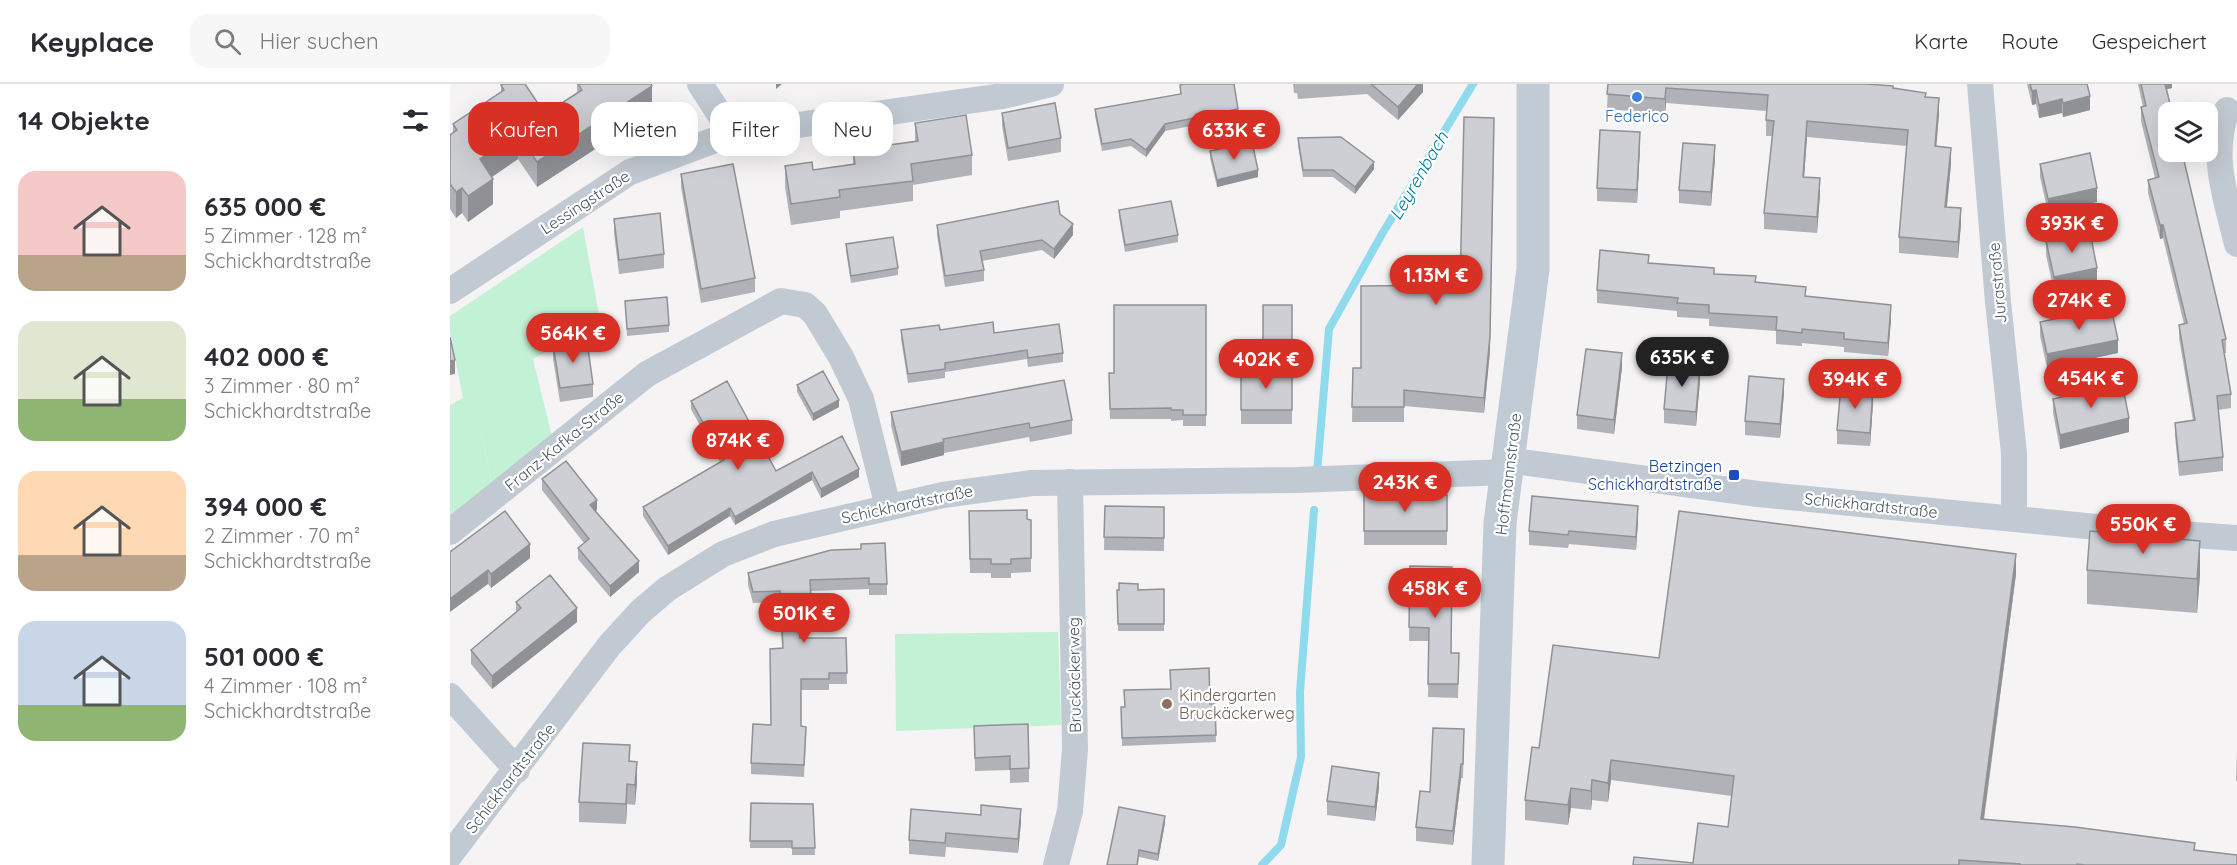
<!DOCTYPE html>
<html lang="de">
<meta charset="utf-8">
<style>
:root{--surface:#fff;--page:#f7f7f7;--text:#2b2b33;--muted:#7c7c81;--line:#e1e1e2;--accent:#d93025}
body{margin:0;font-family:Quicksand,sans-serif;background:var(--page);color:var(--text);height:100vh;display:flex;flex-direction:column;font-size:22px;white-space:nowrap}
*{box-sizing:border-box;margin:0}
p{font-size:20px;color:var(--muted)}
.icon{flex:none;width:33px;height:33px;fill:none;stroke:currentColor;stroke-width:2;stroke-linecap:round;stroke-linejoin:round}
.map{position:relative;flex:1;overflow:hidden}
.side{display:flex;flex-direction:column;background:var(--surface);width:450px}
.side>*{flex:none}
.top-card{position:absolute;left:18px;top:18px;width:570px;height:54px;display:flex;gap:12px}
.tools{position:absolute;left:1708px;top:18px;display:grid;gap:12px}
.tools a{display:grid;place-items:center;width:60px;height:60px;border-radius:12px;background:var(--surface);box-shadow:0 6px 24px #0002;font-size:30px}
.price{position:absolute;translate:-50% -51px;padding:0 14px;border-radius:21px;background:var(--accent);color:#fff;font-size:20px;line-height:39px;filter:drop-shadow(0 2px 3px #0008)}
.price::after{content:'';position:absolute;left:50%;top:36px;width:18px;height:14px;margin-left:-9px;background:inherit;clip-path:polygon(0 0,100% 0,50% 100%)}
.price.on{background:#222;color:#fff}
ul{padding:0;list-style:none}
li{display:flex;align-items:center;gap:18px;height:150px;padding:0 18px}
li span{display:grid;place-items:center;flex:none;width:168px;height:120px;border-radius:18px;color:#555}
li>.icon{margin-inline-start:auto}
span .icon{width:72px;height:72px;fill:#fffc;stroke-width:1}
li b{font-size:26px}
h2{display:flex;justify-content:space-between;align-items:center;height:72px;padding:0 18px;font-size:26px}
.tag{padding:0 21px;border-radius:18px;background:var(--surface);box-shadow:0 6px 24px #0002;font-size:21px;line-height:54px}
.tag.on{background:var(--accent);color:#fff}
header{display:flex;align-items:center;gap:36px;box-sizing:border-box;height:84px;padding:0 30px;background:var(--surface);border-bottom:2px solid var(--line)}
header strong{font-size:28px}
nav{display:flex;gap:33px;margin-inline-start:auto;font-size:21px}
.search{width:420px;height:54px;background:var(--page);display:flex;align-items:center;gap:15px;box-sizing:border-box;padding:0 21px;border-radius:18px;color:var(--muted);font-size:22px}
main{display:flex;flex:1;min-height:0}
.map>svg:first-child{display:block}
.green{fill:#c3f1d5}
.lines{fill:none;stroke-linecap:round;stroke-linejoin:round}
.stream{stroke:#90daee;stroke-width:8}
.street{stroke:#c1cad2;stroke-width:26}
.secondary{stroke:#c1cbd6;stroke-width:33}
.wall{fill:#b0b2b7}
.shaded-wall{fill:#909195}
.building{fill:#cdcfd5;stroke:#909195;stroke-width:1.5}
.shop-dot{fill:#3f7fe0;stroke:#fff;stroke-width:2}
.transit-dot{fill:#1a4fb4;stroke:#fff;stroke-width:2}
.education-dot{fill:#8d6e63;stroke:#fff;stroke-width:2}
.labels{text-anchor:middle;stroke-width:4.5;stroke-linejoin:round;paint-order:stroke}
.shop-label{font-size:16px;fill:#366cbe;stroke:#fff}
.street-label{font-size:16px;fill:#4a5661;stroke:#fff}
.transit-label{font-size:16px;fill:#164399;stroke:#fff;text-anchor:end}
.education-label{font-size:16px;fill:#785e54;stroke:#fff;text-anchor:start}
.water-label{font-size:18px;font-style:italic;fill:#0c7c9b;stroke:#fff}
</style>
<header>
<strong>Keyplace</strong>
<div class="search"><svg class="icon" aria-label="search" viewBox="0 0 24 24"><circle cx="10" cy="10" r="6"/><path d="M15 15l6 6"/></svg>Hier suchen</div>
<nav><a>Karte</a><a>Route</a><a>Gespeichert</a></nav>
</header>
<main>
<section class="side">
<h2>14 Objekte<svg class="icon" aria-label="filters" viewBox="0 0 24 24"><path d="M4 7h16M4 17h16"/><circle cx="9" cy="7" r="2"/><circle cx="15" cy="17" r="2"/></svg></h2>
<ul>
<li><span style="background:linear-gradient(#f6c9c9 70%,#b9a48a 0)"><svg class="icon" aria-label="home" viewBox="0 0 24 24"><path d="M3 11l9-7 9 7M6 9v11h12V9"/></svg></span><div><b>635 000 €</b><p>5 Zimmer · 128 m²</p><p>Schickhardtstraße</p></div></li>
<li><span style="background:linear-gradient(#dfe7d0 65%,#8fb573 0)"><svg class="icon" aria-label="home" viewBox="0 0 24 24"><path d="M3 11l9-7 9 7M6 9v11h12V9"/></svg></span><div><b>402 000 €</b><p>3 Zimmer · 80 m²</p><p>Schickhardtstraße</p></div></li>
<li><span style="background:linear-gradient(#ffd9b3 70%,#b9a48a 0)"><svg class="icon" aria-label="home" viewBox="0 0 24 24"><path d="M3 11l9-7 9 7M6 9v11h12V9"/></svg></span><div><b>394 000 €</b><p>2 Zimmer · 70 m²</p><p>Schickhardtstraße</p></div></li>
<li><span style="background:linear-gradient(#c9d6e8 70%,#8fb573 0)"><svg class="icon" aria-label="home" viewBox="0 0 24 24"><path d="M3 11l9-7 9 7M6 9v11h12V9"/></svg></span><div><b>501 000 €</b><p>4 Zimmer · 108 m²</p><p>Schickhardtstraße</p></div></li>
</ul>
</section>
<div class="map">
<svg width="1787" height="781" viewBox="0 0 1787 781">
<rect width="100%" height="100%" fill="#f5f3f3"/>
<!-- green -->
<path class="green" d="M133 143 150 236 83 275 103 356 43 404 22 308 43 405 0 436V321L13 314 0 248V232Z
M608 548 611 641 446 647 445 550Z"/>
<g class="lines">
<!-- stream -->
<path class="stream" d="M867 389 879 245 932 150 1023 0
M812 781 831 761 851 673 850 608 864 426"/>
<!-- street -->
<path class="street" d="M250 0 272 34 278 51
M1530 0 1548 218 1564 369V434
M1777 26C1760 72 1776 115 1787 160
M0 207 180 88 278 51 553 12 601 0
M1057 376 1308 410 1688 447 1787 454
M0 448 197 290 331 217 355 221 365 230 391 273 411 315 438 423
M0 612 67 686
M0 771 159 562 190 528 217 505 273 470 324 450 493 411 582 399 847 396 1056 388
M606 781 620 727 625 665 620 398"/>
<!-- secondary -->
<path class="secondary" d="M1038 781 1050 439 1083 185V0"/>
</g>
<!-- wall -->
<path class="wall" d="M127 0H201L202 28 87 103 68 75 42 93 43 120 18 138 12 129 6 134 0 125V51L3 49V40L51 8V1L95 30 127 9Z
M843 0H973V8L948 36 917 10 848 15 847 9H844Z
M1158 0 1443 4 1476 13 1489 30 1486 63 1501 80 1497 123 1511 140 1508 174 1449 169V153L1457 62 1357 53 1354 93 1370 110 1367 149 1314 145V129L1322 52H1316V27L1216 19 1215 30 1157 25Z
M1577 0H1637L1640 26 1613 33 1612 29 1589 34 1586 20 1582 21Z
M1688 0H1722V4L1717 5 1776 255V269H1774L1781 310V324L1768 326 1773 373V387L1729 392 1725 352V339L1743 337 1729 254V241L1734 240 1713 154 1710 155 1698 109V96L1705 94 1691 37V23H1693Z
M730 1 788 25V33L715 47 696 73 681 62 652 67 645 32V25L730 10Z
M552 29 611 54V68L558 77 552 42Z
M465 39 522 71V91L463 101V117L390 127V134L341 141 335 103V82L363 86 403 80V66L465 58Z
M848 54 924 85 905 110 883 93H853L848 61Z
M1190 62 1187 119 1147 117V104Z
M760 67 808 93 767 103 760 74Z
M1265 75 1261 122 1229 119V106Z
M1590 80 1647 118 1598 128 1590 93Z
M231 90 305 194V208L251 219 231 103Z
M669 126 728 151V158L675 168 669 133Z
M610 130 623 151 604 175 592 166 532 177 534 186V197L495 203 487 151V141Z
M164 135 214 170V184L169 190 164 149Z
M1596 157 1647 197 1604 207 1596 171Z
M396 160 448 184V191L401 199 396 167Z
M1199 179 1264 190 1306 198 1441 235 1438 272 1394 268V263L1352 259V262L1326 260V247L1259 242V235L1227 233V227L1147 219V206Z
M175 217 219 241V248L177 252Z
M756 221V342H733V336L721 337V335H660L659 289H664Z
M813 221H842V264H813Z
M1590 238 1668 269 1597 284 1590 252Z
M451 246 544 249 613 269V278L578 283 577 275 495 288V294L458 299 451 255Z
M103 261 143 300V313L110 318 103 275Z
M1040 267 1034 329 954 322V338H902L903 284H911Z
M1172 283 1164 350 1127 345V331Z
M791 287H842V340H791Z
M1250 297 1246 342 1214 339V325Z
M347 301 389 323 363 337 347 308Z
M1334 309 1330 354 1295 351V337Z
M1603 315 1679 348 1610 365 1603 329Z
M241 317 326 387 392 352 409 393 371 414 362 396 285 441 280 432 218 471 193 432V423L270 378 241 325Z
M1423 319 1420 362 1387 360V346Z
M441 328 622 336V350L580 358 579 353 494 369V371L451 382 441 342Z
M92 395 147 426 146 427 189 488 160 513 128 475V464L134 459 92 406Z
M914 411H997V461H914Z
M655 422 714 423V467L654 466Z
M519 427 577 435 581 474V488L561 489V494H541V489H520Z
M1188 436 1186 466 1119 460 1118 464 1079 461V447Z
M411 465 437 500V511H419V505L361 507V528H348L350 554H396L397 600H379V606H351V642L356 654 354 693 301 690V679L321 641 332 564 330 518 303 519 298 501V489Z
M0 468 80 474 41 504 38 500Z
M960 482 1001 569H1009L1008 614 978 613 979 557H959Z
M1637 486 1750 491 1747 529 1637 520Z
M1566 490 1534 736 1745 766 1787 781H1183L1243 779 1278 743 1282 712 1161 696 1158 718 1142 716 1141 726 1121 724 1118 741 1075 736V716L1089 664 1209 574Z
M714 505V547H668L667 506Z
M66 518 127 538 42 605 21 580V566L66 528Z
M765 620 766 658 672 662 671 623Z
M524 642 579 684V698L560 699V686L525 687Z
M1014 659 1013 694H1011L1003 761 966 757V743Z
M1787 665V697H1786Z
M180 677 187 698 185 721 177 720 176 740 129 738V718Z
M929 703 925 737 877 731V717Z
M301 719 363 720 365 771H342V764H300Z
M461 725 571 738 568 769 496 763 495 773 459 770V756Z
M715 739 708 777 689 773 688 781H657Z"/>
<!-- shaded-wall -->
<path class="shaded-wall" d="M326 0H332L326 5Z
M968 0H973V8L948 36V23Z
M1714 0H1722V4L1714 6Z
M202 2V28L87 103V78Z
M1216 4V19L1215 30V15Z
M1586 6V20L1582 21V7Z
M1640 12V26L1613 33V19Z
M1489 14V30L1485 78V62Z
M1612 15V29L1589 34V21Z
M1357 37V53L1353 109V93Z
M715 40V47L696 73V66Z
M1190 48V62L1187 119V106Z
M68 50V75L30 101V75Z
M1044 50 1040 267 1034 329V314Z
M1265 61V75L1261 122V108Z
M1501 64V80L1495 139V123Z
M924 78V85L905 110V103Z
M808 86V93L767 103V96Z
M1370 94V110L1367 149V133Z
M43 95V120L18 138V112Z
M12 104V129L6 134V108Z
M1647 104V118L1598 128V115Z
M1511 124V140L1508 174V158Z
M623 140V151L604 175V165Z
M1710 141H1713V154L1710 155Z
M1647 184V197L1604 207V193Z
M1441 221V235L1438 272V259Z
M1668 256V269L1597 284V270Z
M1172 269V283L1164 350V336Z
M5 276V290L0 291V277Z
M1250 283V297L1246 342V328Z
M1334 295V309L1330 354V340Z
M1423 305V319L1420 362V349Z
M389 316V323L363 337V330Z
M1679 334V348L1610 365V351Z
M494 358V371L451 382V368Z
M409 385V393L371 414V405Z
M362 388V396L285 441V433Z
M147 416V426L140 432V421Z
M1188 422V436L1186 466V453Z
M280 424V432L218 471V462Z
M1750 457V491L1747 529V495Z
M80 460V474L41 504V490Z
M1566 470V490L1531 755V735Z
M189 477V488L160 513V502Z
M38 486V500L0 528V515Z
M127 524V538L42 605V592Z
M1161 676V696L1158 718V699Z
M187 678V698L185 721V701Z
M1011 680V694L1003 761V747Z
M929 689V703L925 737V723Z
M1142 696V716L1141 726V707Z
M177 700V720L176 740V720Z
M1121 704V724L1118 741V721Z
M571 725V738L568 769V755Z
M715 732V739L708 777V770Z"/>
<!-- building -->
<path class="building" d="M53 0H75L95 30 132 6 128 0H201L202 2 87 78 68 50 30 75 43 95 18 112 12 104 6 108 0 100V51L7 46 3 40 54 6 51 1Z
M733 0H784L788 25 715 40 696 66 681 55 652 60 645 25 731 10 730 1Z
M921 0H968L948 23Z
M1158 0H1417L1443 2V4L1476 9 1475 13 1489 14 1485 62 1501 64 1495 123 1511 124 1508 158 1449 153 1458 46 1357 37 1353 93 1370 94 1367 133 1314 129 1324 37 1316 36 1318 11 1216 4 1215 15 1157 10Z
M1580 0H1637L1640 12 1613 19 1612 15 1589 21 1586 6 1582 7Z
M1691 0H1715L1722 28H1719V68H1732L1776 255 1772 256 1781 310 1767 312 1773 373 1729 378 1725 339 1745 336 1729 241 1737 239 1713 141H1710L1698 96 1709 93 1691 23 1696 22Z
M605 19 611 54 558 64 552 29Z
M516 31 522 71 461 80 463 97 389 106 390 113 341 120 335 82 362 78 363 86 405 80 403 66 468 57 465 39Z
M1014 33 1044 34 1040 252 1034 314 954 306V323H902L903 284H911V202L1010 201Z
M1150 46 1190 48 1187 106 1147 104Z
M891 53 924 78 905 103 883 86H853L848 54Z
M802 58 808 86 767 96 760 67Z
M1233 59 1265 61 1261 108 1229 106Z
M1640 69 1647 104 1598 115 1590 80Z
M283 80 305 194 251 205 231 90Z
M608 117 610 130 623 140 604 165 592 156 530 167 534 186 495 192 487 141Z
M721 117 728 151 675 161 669 126Z
M210 129 214 170 169 176 164 135Z
M1640 148 1647 184 1604 193 1596 157Z
M443 153 448 184 401 192 396 160Z
M1150 166 1199 171 1198 179 1264 184V190L1306 192 1305 198 1356 203 1355 212 1441 221 1438 259 1394 255V249L1352 245V249L1326 246 1327 233 1259 229V221L1227 219 1228 214 1147 206Z
M217 213 219 241 177 245 175 217Z
M664 221H756V331H733V326H721V324L660 325 659 289H664Z
M813 221H842V257H813Z
M1661 223 1668 256 1597 270 1590 238Z
M543 238 544 249 609 240 613 269 578 274 577 266 495 279V285L458 290 451 246 489 241 490 246Z
M0 253 5 276 0 277Z
M137 257 143 300 110 304 103 261Z
M1136 265 1172 269 1164 336 1127 331Z
M1218 280 1250 283 1246 328 1214 325Z
M373 287 389 316 363 330 347 301Z
M791 287H842V326H791Z
M1299 292 1334 295 1330 340 1295 337Z
M614 296 622 336 580 344 579 339 493 355 494 358 451 368 441 328Z
M277 297 326 387 392 352 409 385 371 405 362 388 285 433 280 424 218 462 193 423 274 376 241 317Z
M1672 299 1679 334 1610 351 1603 315Z
M1391 302 1423 305 1420 349 1387 346Z
M116 377 147 416 140 421 189 477 160 502 128 464 139 455 92 395Z
M914 411H997V447H914Z
M1082 412 1188 422 1186 453 1119 447 1118 451 1079 447Z
M655 422 714 423V454L654 453Z
M577 426V435L581 436V474L561 475V480H541V475H520L519 427Z
M55 427 80 460 41 490 38 486 0 515V468Z
M1229 427 1566 470 1531 735 1625 743 1745 759 1744 766 1787 771V781H1635L1627 780V781H1570V780L1509 776V781H1183L1184 773 1243 779 1248 739 1278 743 1284 692 1161 676 1158 699 1142 696 1141 707 1121 704 1118 721 1075 716 1082 663 1089 664 1103 561 1209 574Z
M1640 447 1750 457 1747 495 1637 486Z
M435 459 437 500H419V494L360 496 361 516 347 517 350 554H396L397 589H379V595H351V642L356 643 354 681 301 679 303 640 321 641 320 565 333 564 330 507 303 508 298 489 381 466 411 465V460Z
M960 482 1002 483 1001 569H1009L1008 600H978L979 544 959 543Z
M100 491 127 524 42 592 21 566 71 524 66 518Z
M669 499 688 500V506L714 505V540H668L667 506H669Z
M759 584 760 620H765L766 651 672 654 671 623H675L674 606 721 605 720 586Z
M578 640 579 684 560 685V672L525 674 524 642Z
M983 644 1014 645 1013 680H1011L1003 747 966 743 970 707 980 708Z
M133 659 180 661 179 677 187 678 185 701 177 700 176 720 129 718Z
M882 682 929 689 925 723 877 717Z
M301 719 363 720 365 764H342V757H300Z
M531 721 571 725 568 755 496 749 495 759 459 756 461 725 531 731Z
M669 723 715 732 708 770 689 766 687 781H657Z"/>
<!-- markers -->
<circle class="shop-dot" cx="1187" cy="13" r="6"/>
<rect class="transit-dot" x="1278" y="385" width="12" height="12" rx="3"/>
<circle class="education-dot" cx="717" cy="620" r="6"/>
<g class="labels">
<!-- shop labels -->
<g class="shop-label">
<text x="1187" y="38">Federico</text>
</g>
<!-- street labels -->
<g class="street-label">
<text transform="translate(135 118) rotate(-33)" y="6">Lessingstraße</text>
<text transform="translate(1547 199) rotate(-95)" y="6">Jurastraße</text>
<text transform="translate(114 357) rotate(-39)" y="6">Franz-Kafka-Straße</text>
<text transform="translate(1058 390) rotate(-83)" y="6">Hoffmannstraße</text>
<text transform="translate(457 420) rotate(-12)" y="6">Schickhardtstraße</text>
<text transform="translate(1421 421) rotate(6)" y="6">Schickhardtstraße</text>
<text transform="translate(624 591) rotate(-91)" y="6">Bruckäckerweg</text>
<text transform="translate(60 694) rotate(-52)" y="6">Schickhardtstraße</text>
</g>
<!-- transit labels -->
<g class="transit-label">
<text x="1272" y="388">Betzingen<tspan x="1272" dy="18">Schickhardtstraße</tspan></text>
</g>
<!-- education labels -->
<g class="education-label">
<text x="729" y="617">Kindergarten<tspan x="729" dy="18">Bruckäckerweg</tspan></text>
</g>
<!-- water labels -->
<g class="water-label">
<text transform="translate(969 92) rotate(-60)" y="6">Leyrenbach</text>
</g>
</g>
</svg>
<div class="tools">
<a><svg class="icon" aria-label="layers" viewBox="0 0 24 24"><path d="M12 4l9 5-9 5-9-5zM3 14l9 5 9-5"/></svg></a>
</div>
<b class="price" style="left:784px;top:77px">633K €</b>
<b class="price" style="left:1622px;top:170px">393K €</b>
<b class="price" style="left:986px;top:222px">1.13M €</b>
<b class="price" style="left:1629px;top:247px">274K €</b>
<b class="price" style="left:123px;top:280px">564K €</b>
<b class="price on" style="left:1232px;top:304px">635K €</b>
<b class="price" style="left:816px;top:306px">402K €</b>
<b class="price" style="left:1641px;top:325px">454K €</b>
<b class="price" style="left:1405px;top:326px">394K €</b>
<b class="price" style="left:288px;top:387px">874K €</b>
<b class="price" style="left:955px;top:429px">243K €</b>
<b class="price" style="left:1693px;top:471px">550K €</b>
<b class="price" style="left:985px;top:535px">458K €</b>
<b class="price" style="left:354px;top:560px">501K €</b>
<div class="top-card">
<a class="tag on">Kaufen</a>
<a class="tag">Mieten</a>
<a class="tag">Filter</a>
<a class="tag">Neu</a>
</div>
</div>
</main>
